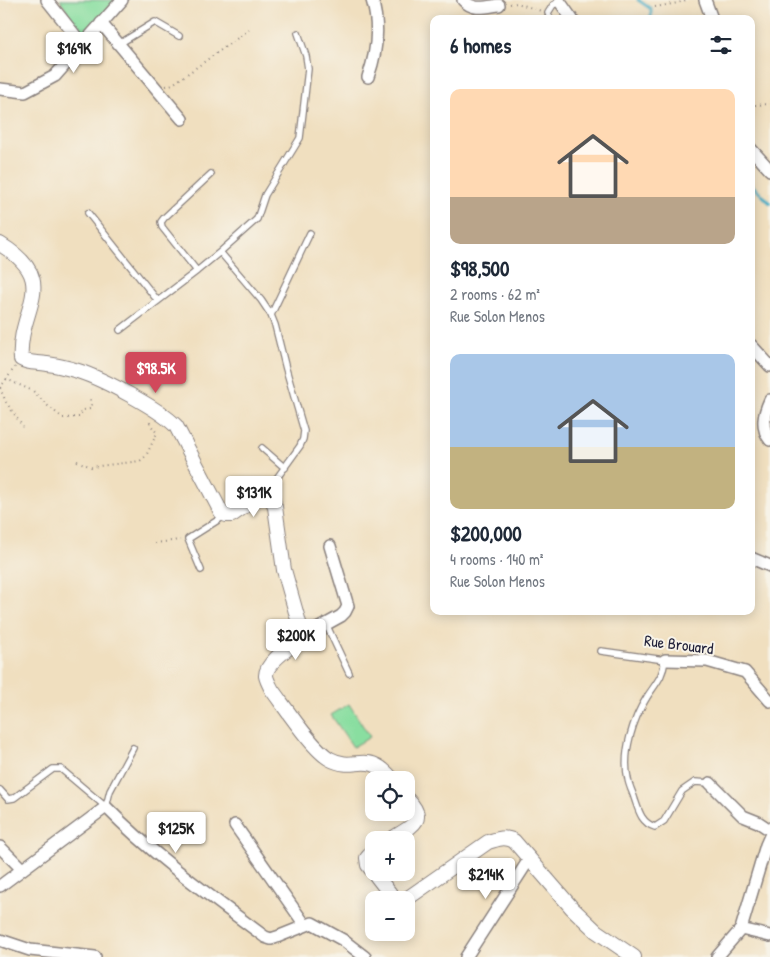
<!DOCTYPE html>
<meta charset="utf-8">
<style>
:root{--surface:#fff;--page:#f6f6f7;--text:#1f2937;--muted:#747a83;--accent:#d1495b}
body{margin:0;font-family:"Patrick Hand",sans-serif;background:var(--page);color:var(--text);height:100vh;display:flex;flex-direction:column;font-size:19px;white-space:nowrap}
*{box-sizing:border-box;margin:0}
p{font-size:16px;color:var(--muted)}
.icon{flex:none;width:28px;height:28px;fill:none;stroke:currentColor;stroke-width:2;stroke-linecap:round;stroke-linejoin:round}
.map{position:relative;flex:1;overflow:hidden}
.sheet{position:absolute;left:430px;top:15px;width:325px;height:600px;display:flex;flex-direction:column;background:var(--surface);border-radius:10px;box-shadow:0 2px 12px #0003}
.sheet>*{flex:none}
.buttons{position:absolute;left:365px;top:771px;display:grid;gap:10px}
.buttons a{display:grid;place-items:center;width:50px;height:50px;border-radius:10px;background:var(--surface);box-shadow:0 2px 12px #0003;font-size:25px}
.price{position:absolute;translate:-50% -42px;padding:0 11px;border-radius:5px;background:#fff;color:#222;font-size:16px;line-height:32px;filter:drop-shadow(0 1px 2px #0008)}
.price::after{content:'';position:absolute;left:50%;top:30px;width:15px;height:11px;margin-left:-8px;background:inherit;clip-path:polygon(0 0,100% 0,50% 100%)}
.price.selected{background:var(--accent);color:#fff}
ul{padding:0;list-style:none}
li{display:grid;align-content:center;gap:10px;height:265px;padding:0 20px}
li span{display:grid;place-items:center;height:155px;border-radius:10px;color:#555}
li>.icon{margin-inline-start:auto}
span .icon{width:90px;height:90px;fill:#fffc;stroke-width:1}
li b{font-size:21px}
h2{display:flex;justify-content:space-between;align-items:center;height:60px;padding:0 20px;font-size:21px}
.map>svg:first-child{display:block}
.pitch{fill:#89dea0;stroke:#56806e}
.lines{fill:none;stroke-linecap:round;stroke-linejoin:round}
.stream{stroke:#45acc4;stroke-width:3}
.service-casing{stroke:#89807d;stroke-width:8}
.minor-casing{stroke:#89807d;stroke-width:14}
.tertiary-casing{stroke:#89807d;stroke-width:16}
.path{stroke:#89807d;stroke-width:2;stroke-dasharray:1 4;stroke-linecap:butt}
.service{stroke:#fff;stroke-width:5.5}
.minor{stroke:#fff;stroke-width:11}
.tertiary{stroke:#fff;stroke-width:14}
.labels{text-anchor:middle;stroke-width:4;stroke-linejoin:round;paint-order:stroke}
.street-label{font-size:16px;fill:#22223b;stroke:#f7f3e8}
</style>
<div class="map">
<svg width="770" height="957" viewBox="0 0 770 957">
<rect width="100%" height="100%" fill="#f7f3e8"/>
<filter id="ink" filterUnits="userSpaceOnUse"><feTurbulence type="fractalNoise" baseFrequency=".02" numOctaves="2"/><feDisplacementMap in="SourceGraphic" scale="10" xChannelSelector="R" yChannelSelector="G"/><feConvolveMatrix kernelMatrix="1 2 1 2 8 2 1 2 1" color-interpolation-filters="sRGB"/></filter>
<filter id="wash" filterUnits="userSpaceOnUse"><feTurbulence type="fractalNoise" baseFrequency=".0096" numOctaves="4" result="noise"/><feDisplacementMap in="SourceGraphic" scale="20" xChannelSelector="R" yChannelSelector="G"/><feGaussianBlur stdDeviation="1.12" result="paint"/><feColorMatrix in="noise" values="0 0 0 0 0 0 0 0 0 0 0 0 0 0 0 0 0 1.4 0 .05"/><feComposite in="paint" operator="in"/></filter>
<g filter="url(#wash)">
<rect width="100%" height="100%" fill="#f0dfbf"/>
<!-- pitch -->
<path class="pitch" d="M60 0H119L84 38Z
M349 704 370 737 353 747 331 715Z"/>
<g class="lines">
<!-- stream -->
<path class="stream" d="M638 0 651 9V19
M751 184 770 203"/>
</g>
</g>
<g filter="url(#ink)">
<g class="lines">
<defs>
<path id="service" d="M550 19 548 13 553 5 560 2
M119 44 155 22 179 36
M211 174 164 218 161 222 162 227 197 271 220 252 261 300 271 315 275 325 286 369 304 431 303 439 300 446 269 489
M88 213 158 301
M220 252 257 219 265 195 300 138 308 69 306 56 298 33
M271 315 310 233
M120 330 197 271
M262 448 285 468
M201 570 188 539 226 515
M326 624 349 673
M601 651 665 660C663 677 656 683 647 697 633 719 622 753 628 779 629 786 633 793 635 800 639 812 642 823 655 827L664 821 682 791 695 782 710 783
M0 790 8 799 14 798 53 769H61L106 807 110 791 133 748"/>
<path id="minor" d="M47 0 82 44
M463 0C473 11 485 7 499 5
M705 0 712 19
M560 2 572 19
M101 23 182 119
M368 77C377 52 380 26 372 0
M0 89 25 92 55 76 122 0
M751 149 770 170
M751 345 770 366
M770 400C764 413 760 427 770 440
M751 558 770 566
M303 637 341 616 345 612 348 606 330 546
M665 660 707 661 745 672 770 701
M710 783 743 816 758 822 770 830
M235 825 305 925
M0 847 22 869
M0 886 106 807C154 856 210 896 265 937L271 939 277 937 312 923 343 940 365 957
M741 929 770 936
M0 940 30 950 95 957
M466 957 530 858
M717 957 741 929 766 845 770 836"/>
<path id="tertiary" d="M0 244C63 282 17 308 21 359 29 364 38 362 47 364 57 365 68 368 78 371 103 379 158 408 176 426L221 512 226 515H232L269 489 275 507 284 570 303 637C293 645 265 662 266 676 267 681 270 686 272 690 285 707 313 750 330 759 356 773 367 748 393 780
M390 840C397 835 418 825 417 816 417 809 410 802 406 798
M374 850 367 858 368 865 395 900
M405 900 488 842C497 839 505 836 514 841L572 908 596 931 634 957"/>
</defs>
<!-- service casing -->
<use href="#service" class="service-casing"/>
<!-- minor casing -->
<use href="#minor" class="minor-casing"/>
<!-- tertiary casing -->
<use href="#tertiary" class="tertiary-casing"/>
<!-- path -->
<path class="path" d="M510 4 517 3 541 11
M655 7 678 3 686 0
M166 86 173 84 249 30
M751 108 755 105 770 104
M6 379 33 391 49 407 63 418 79 417 83 410 90 409 91 405 90 398
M0 388 6 402 23 427
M0 388 15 367
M77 461 91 467 140 461 146 456 157 433 150 424V420
M155 543 180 540"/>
<!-- service -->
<use href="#service" class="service"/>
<!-- minor -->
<use href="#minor" class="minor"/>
<!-- tertiary -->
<use href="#tertiary" class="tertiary"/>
</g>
</g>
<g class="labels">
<!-- street labels -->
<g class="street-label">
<text transform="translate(679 644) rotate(7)" y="6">Rue Brouard</text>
</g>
</g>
</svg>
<div class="buttons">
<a><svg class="icon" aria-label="locate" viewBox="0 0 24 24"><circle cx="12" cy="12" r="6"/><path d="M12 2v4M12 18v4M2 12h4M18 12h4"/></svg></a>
<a>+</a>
<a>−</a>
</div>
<b class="price" style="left:74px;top:74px">$169K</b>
<b class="price selected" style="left:156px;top:394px">$98.5K</b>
<b class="price" style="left:254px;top:518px">$131K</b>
<b class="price" style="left:296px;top:661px">$200K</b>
<b class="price" style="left:176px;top:854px">$125K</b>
<b class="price" style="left:486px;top:900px">$214K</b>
<section class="sheet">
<h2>6 homes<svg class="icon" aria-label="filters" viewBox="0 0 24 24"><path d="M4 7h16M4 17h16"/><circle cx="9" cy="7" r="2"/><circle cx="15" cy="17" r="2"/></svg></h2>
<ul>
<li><span style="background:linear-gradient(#ffd9b3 70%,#b9a48a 0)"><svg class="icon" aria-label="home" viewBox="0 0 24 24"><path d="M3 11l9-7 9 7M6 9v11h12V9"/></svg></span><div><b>$98,500</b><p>2 rooms · 62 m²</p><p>Rue Solon Menos</p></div></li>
<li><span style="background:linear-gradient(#a9c7e8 60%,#c2b280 0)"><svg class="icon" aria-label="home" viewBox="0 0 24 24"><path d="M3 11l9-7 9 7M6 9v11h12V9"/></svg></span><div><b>$200,000</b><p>4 rooms · 140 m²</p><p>Rue Solon Menos</p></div></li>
</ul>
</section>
</div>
